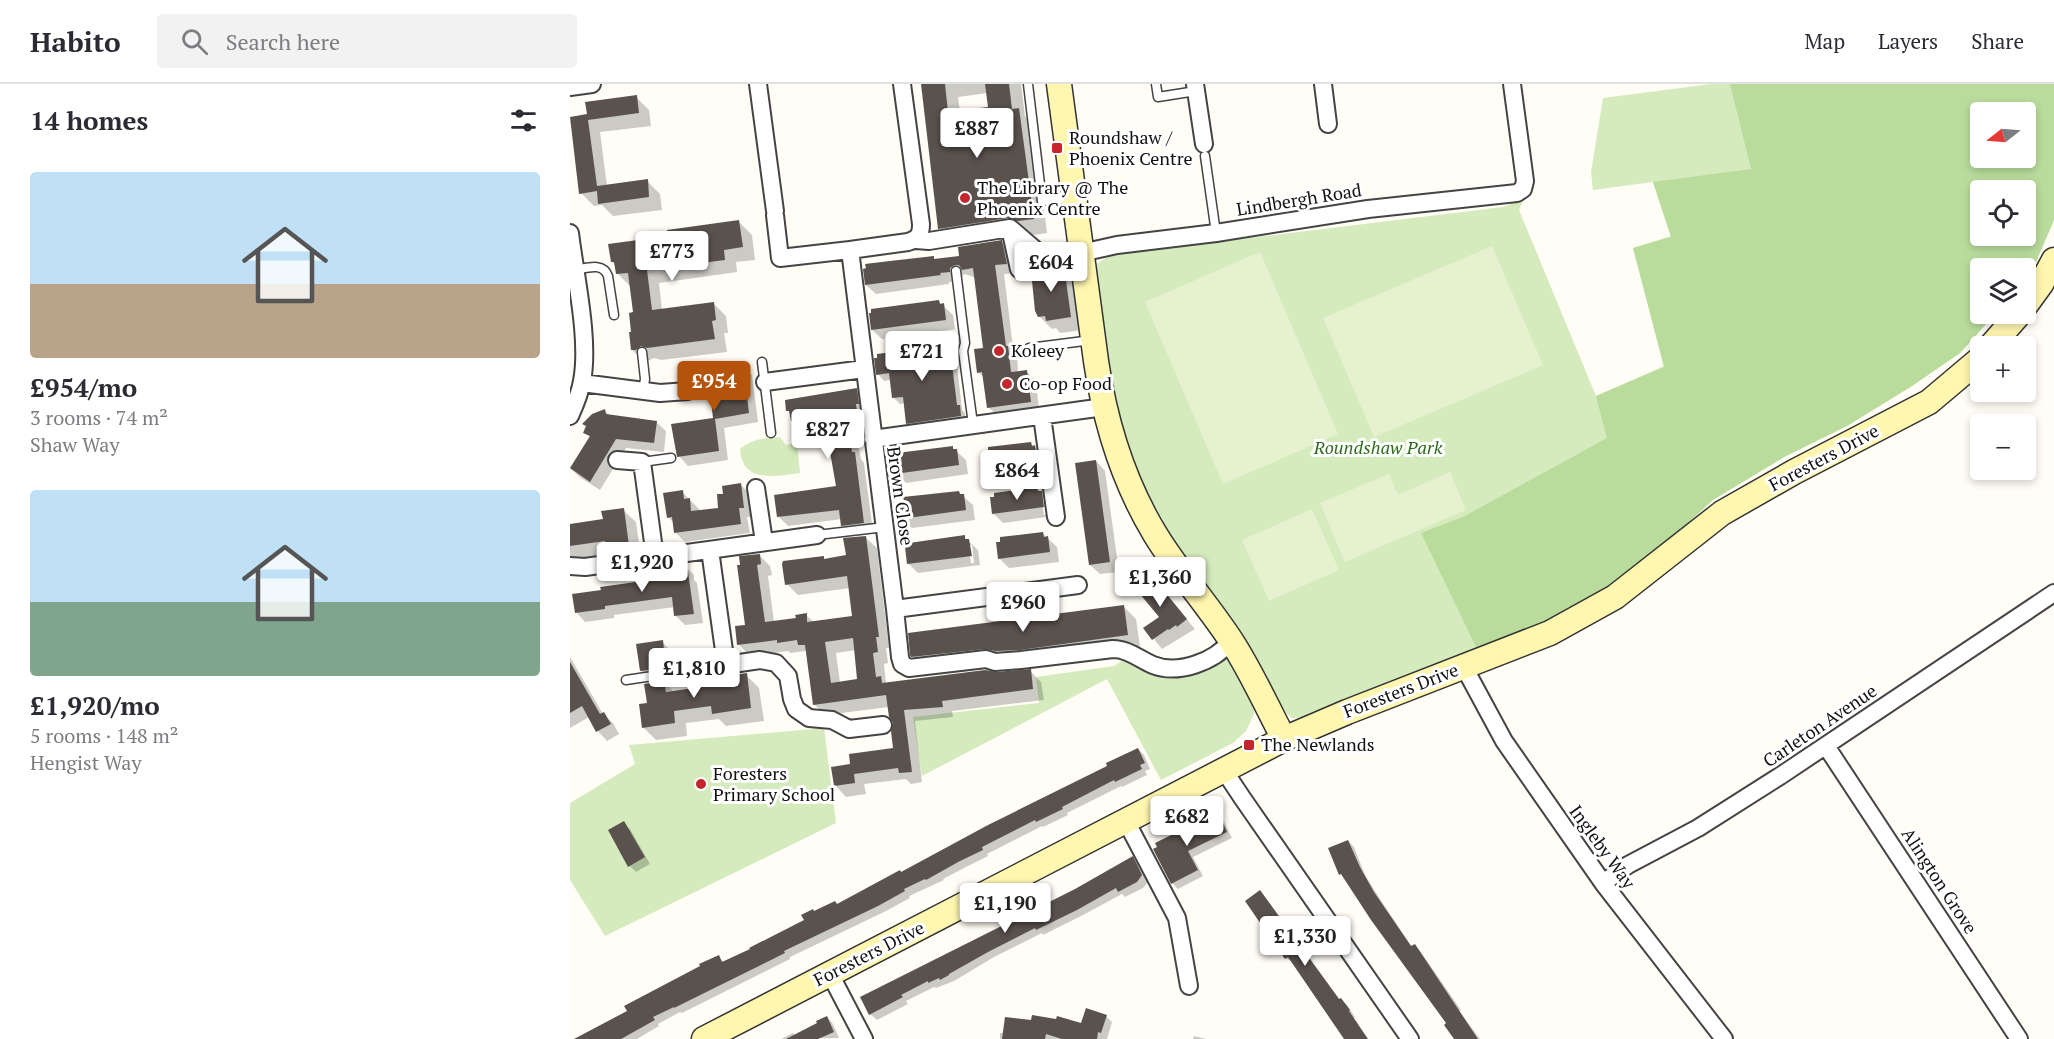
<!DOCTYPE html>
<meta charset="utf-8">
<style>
:root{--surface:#fff;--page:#f2f2f3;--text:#2b2b33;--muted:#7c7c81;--line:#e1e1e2;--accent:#b45309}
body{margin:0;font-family:"PT Serif",serif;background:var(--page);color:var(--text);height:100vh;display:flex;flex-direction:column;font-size:22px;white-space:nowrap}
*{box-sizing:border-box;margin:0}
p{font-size:20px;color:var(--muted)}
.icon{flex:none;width:33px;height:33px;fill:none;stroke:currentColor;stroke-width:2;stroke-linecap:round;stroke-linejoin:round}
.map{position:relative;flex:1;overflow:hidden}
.details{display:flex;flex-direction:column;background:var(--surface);width:570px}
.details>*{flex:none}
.needle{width:39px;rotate:253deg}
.buttons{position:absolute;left:1400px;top:18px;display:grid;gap:12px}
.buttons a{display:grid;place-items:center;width:66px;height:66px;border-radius:6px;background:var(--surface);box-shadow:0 3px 9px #0003;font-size:30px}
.price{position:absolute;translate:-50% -51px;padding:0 14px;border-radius:6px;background:#fff;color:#222;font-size:20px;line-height:39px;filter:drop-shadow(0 2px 3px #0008)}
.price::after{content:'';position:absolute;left:50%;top:36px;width:18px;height:14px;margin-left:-9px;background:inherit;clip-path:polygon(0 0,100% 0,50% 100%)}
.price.active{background:var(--accent);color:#fff}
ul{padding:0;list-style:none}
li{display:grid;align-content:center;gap:12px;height:318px;padding:0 30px}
li span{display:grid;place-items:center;height:186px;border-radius:6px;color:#555}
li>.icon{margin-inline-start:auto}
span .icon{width:108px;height:108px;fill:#fffc;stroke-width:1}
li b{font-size:26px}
h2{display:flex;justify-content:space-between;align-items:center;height:72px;padding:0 30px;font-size:26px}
header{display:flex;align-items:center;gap:36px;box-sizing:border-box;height:84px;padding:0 30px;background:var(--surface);border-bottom:2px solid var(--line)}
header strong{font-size:28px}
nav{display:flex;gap:33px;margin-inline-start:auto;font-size:21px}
.search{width:420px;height:54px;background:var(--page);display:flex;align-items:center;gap:15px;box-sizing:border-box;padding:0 21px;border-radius:6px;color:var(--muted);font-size:22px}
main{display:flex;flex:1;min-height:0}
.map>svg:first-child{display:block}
.green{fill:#d5ebbd;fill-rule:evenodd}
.forest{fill:#b9dc9c;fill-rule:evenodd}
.pitch{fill:#e6f2cf}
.shadow{fill:#0003;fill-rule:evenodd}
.building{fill:#5a524d;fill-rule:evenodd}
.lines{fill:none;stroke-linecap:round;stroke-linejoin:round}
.lane-casing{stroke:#444;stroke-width:11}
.street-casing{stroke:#444;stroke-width:20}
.secondary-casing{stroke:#333;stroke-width:27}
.lane{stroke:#fff;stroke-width:8}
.street{stroke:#fff;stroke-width:16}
.secondary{stroke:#fff6b0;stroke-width:24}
.poi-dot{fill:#c4262e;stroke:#fff;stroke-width:2}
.labels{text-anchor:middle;stroke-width:6;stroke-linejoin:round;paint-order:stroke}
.poi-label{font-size:18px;fill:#111;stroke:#fff;text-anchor:start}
.street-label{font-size:18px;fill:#111;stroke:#fff}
.park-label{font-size:18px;font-style:italic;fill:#2f6b1f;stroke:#fff}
</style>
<header>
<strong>Habito</strong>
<div class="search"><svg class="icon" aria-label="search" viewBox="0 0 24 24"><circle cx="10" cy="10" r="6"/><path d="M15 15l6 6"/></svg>Search here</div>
<nav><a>Map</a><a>Layers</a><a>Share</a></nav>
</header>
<main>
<section class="details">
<h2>14 homes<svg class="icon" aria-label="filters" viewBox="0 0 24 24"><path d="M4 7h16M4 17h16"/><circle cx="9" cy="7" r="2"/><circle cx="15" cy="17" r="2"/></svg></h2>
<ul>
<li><span style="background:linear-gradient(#bfe0f5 60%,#b9a48a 0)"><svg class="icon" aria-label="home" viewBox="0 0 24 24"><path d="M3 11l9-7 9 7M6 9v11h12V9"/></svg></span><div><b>£954/mo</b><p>3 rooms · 74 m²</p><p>Shaw Way</p></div></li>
<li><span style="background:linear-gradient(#bfe0f5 60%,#7fa58c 0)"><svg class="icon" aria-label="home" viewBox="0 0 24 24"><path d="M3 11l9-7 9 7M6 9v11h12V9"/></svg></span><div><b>£1,920/mo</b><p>5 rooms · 148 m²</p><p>Hengist Way</p></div></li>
</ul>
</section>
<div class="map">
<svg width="1484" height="955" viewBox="0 0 1484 955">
<rect width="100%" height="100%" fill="#fffdf5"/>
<!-- green -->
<path class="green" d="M1141 0H1484V136L1460 192 1455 197V184H1410V230H1425L1390 269 1342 302 1277 342 1214 373 1143 416 1100 455 975 540 736 633 722 634 710 623 608 464 573 400 551 344 539 292 525 181 540 171 933 123 954 115 949 126 1026 312 1094 282 1063 164 1101 152 1083 98 1023 106 1021 88 1033 14ZM1410 28H1455V74H1410ZM1410 106H1455V152H1410Z
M210 353 216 361 227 358 230 389C206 392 172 400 170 365 182 355 194 354 210 353Z
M660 569 683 615 684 630 676 647 663 659 591 696 537 595 352 692 343 633 469 619 466 593 544 582 555 575 569 583Z
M254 644 266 739 35 852 0 796V719L65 680 59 661Z"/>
<!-- forest -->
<path class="forest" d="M1160 0H1484V136L1460 192 1455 197V184H1410V230H1425L1390 269 1342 302 1277 342 1214 373 1143 416 1100 455 1039 503 975 540 907 565 851 449 893 433 1037 354 1026 312 1094 283 1063 164 1101 153 1083 98 1181 85ZM1410 28H1455V74H1410ZM1410 106H1455V152H1410Z"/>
<!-- pitch -->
<path class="pitch" d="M922 162 973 281 804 353 753 234Z
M690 168 768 350 653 400 575 218Z
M880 388 896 426 775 478 750 419 819 390 828 411Z
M742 425 769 486 699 517 672 456Z"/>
<!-- shadow -->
<path class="shadow" d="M352 0H451L455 32 463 40 477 149 464 151 454 147 384 159 370 144ZM418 9 420 24 390 28 388 13Z
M66 13 79 26 81 42 30 48 37 102 77 97 90 110 92 126 43 132 32 121 24 122 11 109 1 34 19 32Z
M169 138 182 151 185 176 166 178 167 188 89 199 92 226 143 219 156 232 158 249H154L157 268 91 276 84 274 75 278 62 266 65 230 60 202 47 189 46 182 42 178 100 153Z
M431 158 441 167 446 189 434 190 444 271 447 273 448 288 456 287 466 297 469 327 428 332 418 323 415 294 408 288 415 265 406 194 395 190 389 194V197L379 198V200L306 210 296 201 363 173 366 177 391 174Z
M493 184 506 197 513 246 490 249 486 244 482 245 469 232Z
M369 218 383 231 385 245 312 255 302 246Z
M375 263 386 272 392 326 395 329 396 338 344 345 338 339 335 319 330 320 324 314 321 296 314 297 308 290Z
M172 282 182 291 188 338 154 344 158 376 118 382 109 372 144 335Z
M286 305 296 315V336L281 339 284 359 289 365 291 375 294 379 303 448 282 451 272 441V435L218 442 209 433 268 404 257 344 232 346 222 337 221 330 218 326Z
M35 327 40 332 86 338 96 347 94 368 56 364 30 406 11 394 1 385 21 354 15 348Z
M461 360 474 373 477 387 427 394 417 384Z
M382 363 396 376 398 390 336 399 327 389Z
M526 377 535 387 549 488 530 490 520 481Z
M170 400 180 410 183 433H177L180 449 115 458 105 448 104 439 98 433 112 408 129 425V428L150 425 155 411Z
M467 405 481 418 483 432 433 439 423 429ZM471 413H474L477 430 474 431Z
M388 408 403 421 405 436 342 444 332 434Z
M53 426 66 438 71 474 51 477 43 470 7 475 0 478V441L34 436Z
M473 450 487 463 489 478 439 484 429 474Z
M295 453 307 464 319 564H316L318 579 314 580 316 600 460 587 471 598 474 616 382 627 383 633 345 637 352 698 341 700 336 695 294 700 296 710 276 713 265 701 282 682 325 666V639L319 623 255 631 244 620 236 567 220 569 218 567 180 572 169 561 177 542 169 483 189 471 200 482 202 491 198 492 204 538 227 535 236 531 244 538 284 533 280 504 228 511 217 500 253 474 256 476 277 472ZM286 566 289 597 270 599 266 569Z
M394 453 408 466 410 481 348 489 338 479 341 464ZM399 461H402L404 479H401Z
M114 481 124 491V496L127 499 133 539 115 541 106 532 105 523 44 531V534L15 538 6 528 97 496Z
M581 493 625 545 592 565 575 544 591 533Z
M553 522 566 535 570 563 440 580 355 585 343 572Z
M92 558 105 571 108 596 94 598 104 608 140 603 176 591 189 604 194 637 156 642 149 635 116 639 117 652 86 656 73 643 84 600 71 587Z
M0 573 33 630 43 639 49 650 37 657 28 647 19 633 0 644Z
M568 665 574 671 580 685 575 687 577 691 552 703 551 702 497 729 498 731 473 743 472 742 417 770 418 772 396 783 373 795 374 796 339 812 340 814 314 828 220 873V875L112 929 110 928 88 940 89 942 67 955H7L59 927 148 873 155 879 236 837 245 829 268 821 539 682Z
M647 730 653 736 662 754 623 773 633 792 608 805 602 799 585 766Z
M54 739 60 745 80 780 66 788 60 782Z
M778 757 784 763 795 791 810 815 842 863 844 861 850 867 891 926 889 927 910 955H886L878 939 771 790Z
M563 774 569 780 578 798 573 804 555 813 552 810 513 831 473 851 472 849 424 873 384 897 366 904 364 903 336 917 338 920 307 936 300 930 292 914 505 806Z
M690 808 770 916 771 915 777 921 785 933 784 934 797 955H777L724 879 716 874 677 817Z
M536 932 542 938 537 955H430V949L512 941Z
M257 933 263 940 269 954 211 955 223 949 226 952Z
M624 952 636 955H623Z"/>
<!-- building -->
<path class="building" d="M351 0H375L378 28 418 23 415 0H439L442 25 449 24 464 135 448 137 438 134 368 145Z
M67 11 69 29 18 36 27 102 78 95 79 113 28 120 27 107 9 110 0 33 17 30 15 18Z
M169 136 173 163 154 166 155 176 77 186 82 226 144 218 146 236 142 237 145 255 77 264 71 262 66 266H61L59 248H61L59 229 63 228 58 189 46 190 44 178H41L38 160 98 152 97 146Z
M432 156 437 180 425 181 436 262H438L441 288 457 286 461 318 417 324 412 288 407 289 404 265 413 264 403 184 392 186 389 181H385L380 184V188L370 189 371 191 295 201 293 185 296 184 295 180 320 177 364 172V175L389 172 388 163Z
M494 182 501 233 476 237 475 232 468 233 465 227 461 187 466 186V184Z
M369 216 370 220 374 219 376 236 301 246 299 229H301V225Z
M376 261V265L380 264 387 321H390L391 332 336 340 333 313 322 314 319 289 306 291 304 274H307V270Z
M173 280 179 329 145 335 149 367 107 373 101 340 143 334 137 285Z
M287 304 289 320H286L287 327 272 330 275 354H280L282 368H285L294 439 271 442 269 426 207 433 204 411 266 402 254 334 221 337 219 327H216L215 316Z
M35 325 36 330 87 337 84 359 46 355 20 398 0 384 20 352 13 349 16 342 12 340 22 330Z
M461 358 462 362 465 361 468 378 416 385 414 368H418V363Z
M383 362V365H387L389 381 325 390 323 373 328 372 327 369Z
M526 376 540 478 519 481 505 379Z
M171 399 174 424H169L171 440 104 449 102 433 97 434 93 409 113 406 114 415 120 414 121 427 148 424 147 410H153L152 402Z
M467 403 468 407H472L474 423 422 430 420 413H424V409Z
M389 407 390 410H394L396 426 331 435 329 418 334 417 333 413Z
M54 424 59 462 36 465 35 457 0 462V440L33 435 31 427Z
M473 448 474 453 478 452 480 468 428 475 426 458H430V453Z
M395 451V455H399L402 472 337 480 335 463 339 462V459Z
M296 452 309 553H306L308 568 303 569 306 593 311 592 312 599 415 586 426 588 461 585 463 605 372 617 373 623 334 626 342 688 329 689 328 684 284 690 285 699 264 702 261 683 280 680 279 670 323 664 321 647 323 639 319 633 316 611 243 621 235 561H228L227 556 207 559V556L167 561 165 542 175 541 167 481H170L169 472 190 470 191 480 187 481 195 538 226 534 225 531 237 529V538L282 532 277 492 215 501 212 480 213 477 254 472V475L276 471 273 454ZM283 554 287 595 261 599 255 558Z
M115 480 116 488H118L124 530 104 532 102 513 35 522V525L5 529 2 510 31 506 30 503 95 494 94 483Z
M581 491 617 535 607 543 606 541 599 546 598 545 582 556 573 544 589 533 565 504Z
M554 521 558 551 450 566 426 567 415 565 341 573 340 571 338 549Z
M93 556 96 584 70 587 66 560Z
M0 578 30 630 34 628 41 640 26 648 12 622 0 629Z
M177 589 181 624 142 630 141 622 104 627 105 639 72 644 69 620 77 619 74 600 94 597 96 608 138 602 137 595Z
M568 664 575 679 570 681 572 685 545 698 544 696 492 723 493 725 466 738 465 736 412 763 413 766 390 777 356 796 355 795 334 805 335 807 308 822 214 867 215 869 104 924V923L83 933 85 936 51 955H4L57 927 54 922 130 882 129 880 149 871 152 878 180 865 179 864 234 836 231 831 243 825 244 827 265 817 267 820 330 786 331 788 418 741 537 682 536 679Z
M648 728 657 748 618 767 628 786 601 800 583 765 587 763 585 759Z
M54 737 75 773 58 783 38 746Z
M778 756 790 783 804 808 841 862 845 860 908 955H884L874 941 876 939 801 836 771 790 769 791 758 764Z
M563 772 572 791 567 798 548 808 546 804 507 826 466 846 465 844 418 868 379 890V891L370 896 369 894 358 899V897L331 911 333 913 299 931 290 913 505 805Z
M690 806 769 915 771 914 780 926 779 927 798 955H774L718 873 715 875 675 817Z
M516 924 537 931 531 949 528 948 527 955H492L476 950 475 955H432L435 933 461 936 462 931 486 935 487 932 511 939Z
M257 932 264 948 248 955H216L247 939 246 937Z"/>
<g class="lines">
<defs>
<path id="lane" d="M458 0 472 117 501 114
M586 0 588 13 626 7
M635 72 646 149
M5 186C17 184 33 178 38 192L44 231
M386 187 395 259 393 267 403 340
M459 264 522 256
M72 268 75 295 73 307
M192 278 201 349
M72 378 101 374
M247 451 315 443
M56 596 156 581"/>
<path id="street" d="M188 0 205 127
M332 0 351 140C351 151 348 155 338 158L280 166 325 525 508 501
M625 0 634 60
M753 0 758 40
M0 3 22 0
M205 131 210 174 280 166
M440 144 449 185
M0 149C5 191 20 256 12 297 10 309 5 321 0 332
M346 156 359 157 440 144 475 174 511 169 547 161 646 149 798 125 947 109 953 105 955 97 942 0
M195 298 294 285
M12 299 90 309 118 307
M472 332 486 433
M303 355 534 323
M47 376 72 378 85 473
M186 404 194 458
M140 466 156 581 190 576 206 579 218 592 222 615 226 625 239 634 262 636 279 645 313 641
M0 482 15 483 247 451
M325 525 330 573 332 580 339 584 416 575 425 578 451 576 543 565C558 565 569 575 583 581 608 591 644 578 661 557
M894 583 934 657 1033 799 1154 955
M1256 662 1449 955
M655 685 659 694 673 715 840 955
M556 737 607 834 619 902
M1033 799 1058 781 1128 744 1210 692 1484 509
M260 890 294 955"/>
<path id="secondary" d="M489 0 526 277C535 338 553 397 585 450 608 488 638 521 662 558 682 589 697 623 714 655
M1455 222 1471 200 1484 176
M1421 262 1449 230
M134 955 714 655 777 628 980 549 1045 513 1152 429 1224 388 1359 318 1410 275"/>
</defs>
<!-- lane casing -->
<use href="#lane" class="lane-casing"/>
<!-- street casing -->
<use href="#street" class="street-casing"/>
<!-- secondary casing -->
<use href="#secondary" class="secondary-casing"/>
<!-- lane -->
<use href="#lane" class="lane"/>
<!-- street -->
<use href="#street" class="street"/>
<!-- secondary -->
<use href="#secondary" class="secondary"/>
</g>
<!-- markers -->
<g class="poi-dot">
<rect x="481" y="58" width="12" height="12" rx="3"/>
<circle cx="395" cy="114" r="6"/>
<circle cx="429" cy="267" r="6"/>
<circle cx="437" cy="300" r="6"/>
<rect x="673" y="655" width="12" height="12" rx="3"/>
<circle cx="131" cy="700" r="6"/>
</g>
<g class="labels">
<!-- poi labels -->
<g class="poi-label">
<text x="499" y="60">Roundshaw /<tspan x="499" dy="21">Phoenix Centre</tspan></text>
<text x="407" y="110">The Library @ The<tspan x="407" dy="21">Phoenix Centre</tspan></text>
<text x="441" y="273">Koleey</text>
<text x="449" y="306">Co-op Food</text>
<text x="691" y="667">The Newlands</text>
<text x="143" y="696">Foresters<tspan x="143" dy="21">Primary School</tspan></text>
</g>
<!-- street labels -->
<g class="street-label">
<text transform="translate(729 116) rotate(-9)" y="6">Lindbergh Road</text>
<text transform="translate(1254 374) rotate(-28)" y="6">Foresters Drive</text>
<text transform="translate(330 412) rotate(82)" y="6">Brown Close</text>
<text transform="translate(831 607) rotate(-21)" y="6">Foresters Drive</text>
<text transform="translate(1250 642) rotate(-34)" y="6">Carleton Avenue</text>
<text transform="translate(1032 763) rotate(54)" y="6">Ingleby Way</text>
<text transform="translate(1369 797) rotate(57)" y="6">Alington Grove</text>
<text transform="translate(299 870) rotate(-27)" y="6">Foresters Drive</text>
</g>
<!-- park labels -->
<g class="park-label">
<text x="808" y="370">Roundshaw Park</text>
</g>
</g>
</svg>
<div class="buttons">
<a><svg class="needle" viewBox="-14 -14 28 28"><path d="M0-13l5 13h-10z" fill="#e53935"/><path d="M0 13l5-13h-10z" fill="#7c7c81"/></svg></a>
<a><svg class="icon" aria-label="locate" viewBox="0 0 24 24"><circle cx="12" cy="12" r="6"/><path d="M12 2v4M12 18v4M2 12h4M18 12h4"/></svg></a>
<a><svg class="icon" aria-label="layers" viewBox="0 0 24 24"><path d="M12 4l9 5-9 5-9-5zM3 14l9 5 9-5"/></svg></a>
<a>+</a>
<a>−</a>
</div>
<b class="price" style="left:407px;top:75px">£887</b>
<b class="price" style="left:102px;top:198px">£773</b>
<b class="price" style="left:481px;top:209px">£604</b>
<b class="price" style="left:352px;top:298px">£721</b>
<b class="price active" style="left:144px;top:328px">£954</b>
<b class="price" style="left:258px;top:376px">£827</b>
<b class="price" style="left:447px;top:417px">£864</b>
<b class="price" style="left:72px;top:509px">£1,920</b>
<b class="price" style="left:590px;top:524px">£1,360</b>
<b class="price" style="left:453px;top:549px">£960</b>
<b class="price" style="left:124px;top:615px">£1,810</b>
<b class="price" style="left:617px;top:763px">£682</b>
<b class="price" style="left:435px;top:850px">£1,190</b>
<b class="price" style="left:735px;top:883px">£1,330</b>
</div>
</main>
